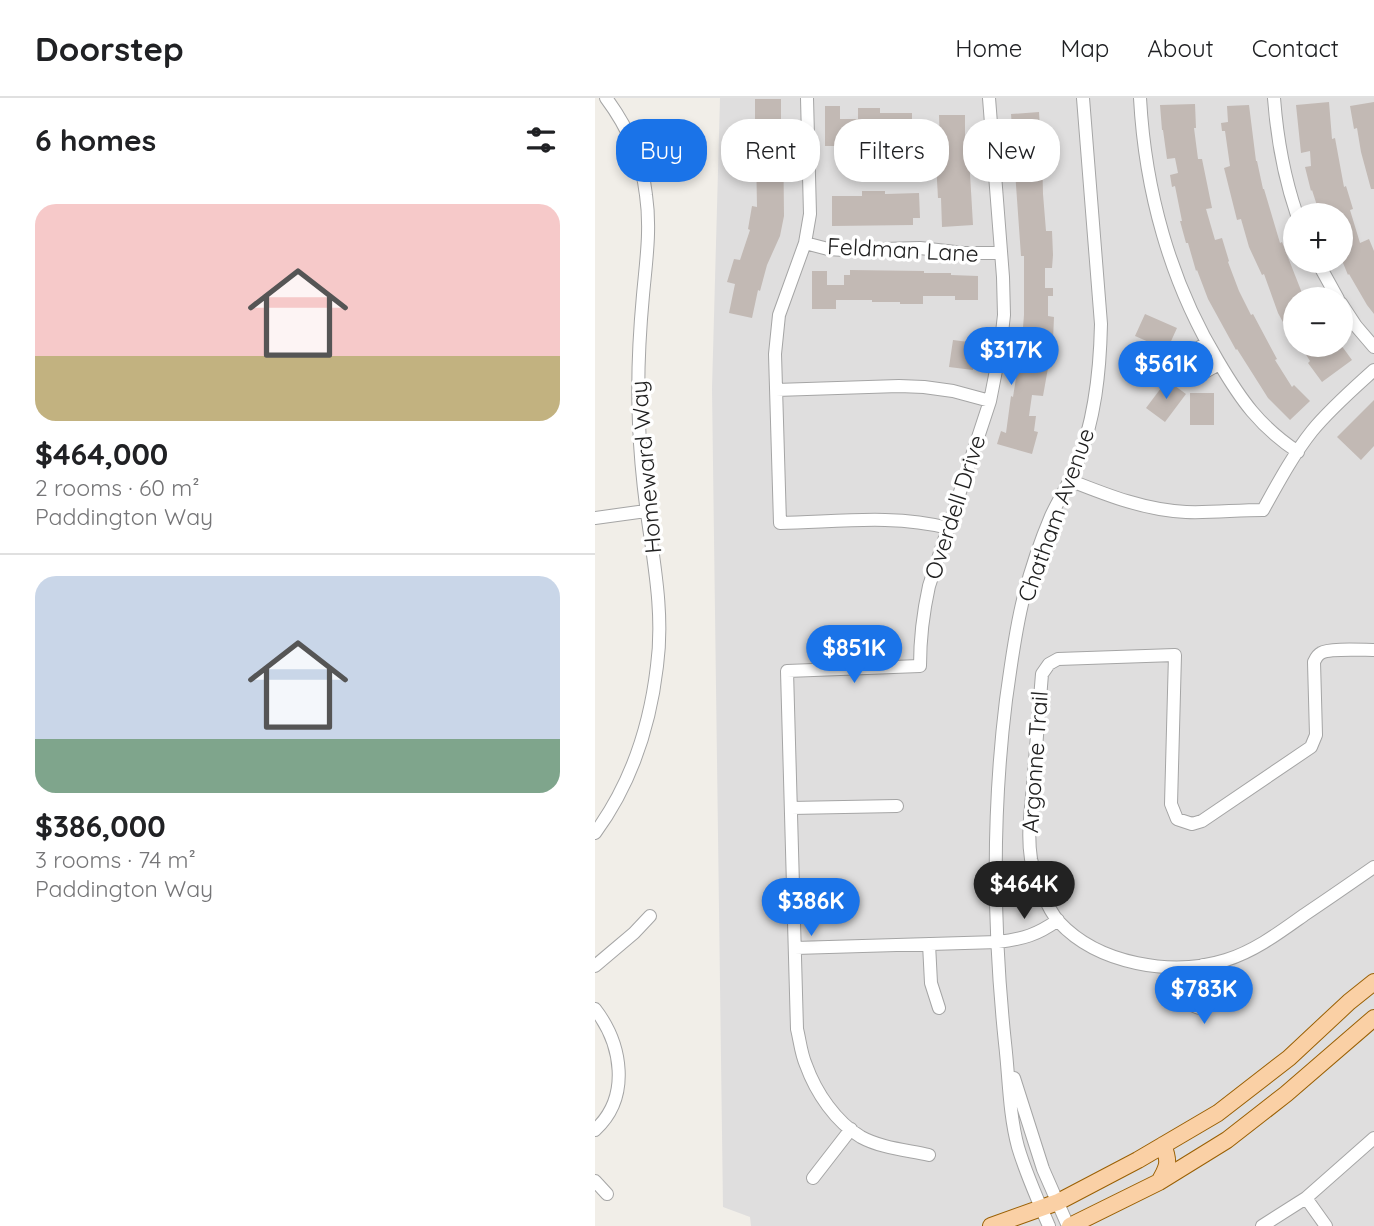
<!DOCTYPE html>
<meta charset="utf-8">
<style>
:root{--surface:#fff;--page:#f6f6f6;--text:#202124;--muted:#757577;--line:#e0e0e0;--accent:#1a73e8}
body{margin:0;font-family:Quicksand,sans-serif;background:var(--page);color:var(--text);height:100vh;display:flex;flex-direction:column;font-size:26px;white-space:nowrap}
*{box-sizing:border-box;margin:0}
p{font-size:23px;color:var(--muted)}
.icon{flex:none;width:38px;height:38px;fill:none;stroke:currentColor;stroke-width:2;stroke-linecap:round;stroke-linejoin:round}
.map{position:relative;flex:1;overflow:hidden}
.sheet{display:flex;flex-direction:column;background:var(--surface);width:595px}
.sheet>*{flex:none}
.guide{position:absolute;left:21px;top:21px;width:653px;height:63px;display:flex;gap:14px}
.controls{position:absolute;left:688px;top:105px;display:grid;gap:14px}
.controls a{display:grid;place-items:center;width:70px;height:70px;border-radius:50%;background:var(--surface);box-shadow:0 4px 10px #0003;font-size:35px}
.price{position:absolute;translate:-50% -60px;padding:0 16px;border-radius:24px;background:var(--accent);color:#fff;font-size:23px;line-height:46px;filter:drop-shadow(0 2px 4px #0008)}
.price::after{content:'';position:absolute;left:50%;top:42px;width:21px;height:16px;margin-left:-10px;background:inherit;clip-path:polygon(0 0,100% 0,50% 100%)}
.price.selected{background:#222;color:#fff}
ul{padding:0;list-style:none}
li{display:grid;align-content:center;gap:14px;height:371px;padding:0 35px}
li+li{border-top:2px solid var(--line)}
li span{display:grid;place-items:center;height:217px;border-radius:21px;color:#555}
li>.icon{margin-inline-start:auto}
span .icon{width:126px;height:126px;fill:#fffc;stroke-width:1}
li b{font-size:30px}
h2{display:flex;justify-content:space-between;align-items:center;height:84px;padding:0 35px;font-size:30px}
.pill{padding:0 24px;border-radius:28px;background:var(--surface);box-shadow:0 4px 10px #0003;font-size:24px;line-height:63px}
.pill.selected{background:var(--accent);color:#fff}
header{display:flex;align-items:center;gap:42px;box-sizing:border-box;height:98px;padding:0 35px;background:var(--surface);border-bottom:2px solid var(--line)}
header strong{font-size:33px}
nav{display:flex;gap:38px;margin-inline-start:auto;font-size:24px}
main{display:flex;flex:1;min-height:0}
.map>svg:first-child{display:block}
.residential{fill:#dfdede;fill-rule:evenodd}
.building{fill:#c2b9b4}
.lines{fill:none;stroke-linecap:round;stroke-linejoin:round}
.minor-casing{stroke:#a5a5a5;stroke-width:14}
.major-casing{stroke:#9a6004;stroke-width:18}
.minor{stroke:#fff;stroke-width:12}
.major{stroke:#fad0a5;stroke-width:16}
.labels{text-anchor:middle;stroke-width:7;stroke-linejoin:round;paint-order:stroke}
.street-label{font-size:23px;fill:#212121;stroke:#fff}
</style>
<header>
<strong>Doorstep</strong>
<nav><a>Home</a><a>Map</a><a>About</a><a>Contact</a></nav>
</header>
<main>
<section class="sheet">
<h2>6 homes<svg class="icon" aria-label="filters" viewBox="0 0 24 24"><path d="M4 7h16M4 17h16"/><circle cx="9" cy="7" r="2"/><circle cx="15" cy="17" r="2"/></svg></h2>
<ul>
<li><span style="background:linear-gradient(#f6c9c9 70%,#c2b280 0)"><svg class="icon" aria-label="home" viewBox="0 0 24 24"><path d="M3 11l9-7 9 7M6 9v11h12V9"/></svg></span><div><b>$464,000</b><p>2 rooms · 60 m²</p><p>Paddington Way</p></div></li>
<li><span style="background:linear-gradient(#c9d6e8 75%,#7fa58c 0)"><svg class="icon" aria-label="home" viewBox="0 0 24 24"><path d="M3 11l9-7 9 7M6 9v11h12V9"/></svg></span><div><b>$386,000</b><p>3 rooms · 74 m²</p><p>Paddington Way</p></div></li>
</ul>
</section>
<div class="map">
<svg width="779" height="1128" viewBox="0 0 779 1128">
<rect width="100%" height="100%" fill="#f1eee8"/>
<!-- residential -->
<path class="residential" d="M125 0H779V1128H156L155 1119 128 1109 117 291ZM700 117H746V163H700ZM700 201H746V247H700Z"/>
<!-- building -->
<path class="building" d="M160 1H186V27H188L189 118 185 138 172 167 165 193 163 192 157 220 134 215 140 186 132 184 139 161 145 162 155 132 153 131 157 108 162 109 161 52H157L156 35H160Z
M734 4 737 41 740 40 749 89 751 88 758 111 755 112 765 145 774 141 779 153V216L772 207 754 176 753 177 746 160V117H725L717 92 716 93 710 69 716 68 715 53 706 55 701 7Z
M779 4V91H776L766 54 762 30 759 31 755 8Z
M600 6 601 30H599L603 61H607L617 110 611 111 620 142 627 140 634 163 633 164 644 193 656 217 658 216 682 261 680 262 697 289 699 287 715 303 695 322 673 300 642 251 641 252 613 201 602 172 601 173 593 145H591L585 123H587L580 88 577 89 575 77 583 75 580 60 572 61 568 32H567L565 7Z
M654 7 661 63H662L668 91H669L685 145 687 144 707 195 703 196 706 201H700V239L691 225 689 226 683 215 669 176 667 177 654 149 646 121 642 122 629 70 635 68 630 33H627L626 25 633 24 632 8Z
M230 8H245V21H263V10H285V15H317V47H288V52H279V38H254V48H230Z
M444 14 446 50H447L448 96 451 133H457L458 157 457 170H450V190H458V198H453V218L459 219 458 242 448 298 437 297 434 318H441L439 333 443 334 437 356 402 346 406 333 411 335 416 298 418 299 427 242 429 217V158H426L416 16Z
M344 17H370V46H372L375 76 378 127 347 129 346 100H343L340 48H345Z
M267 93H290V96L324 95 325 120H318V127L237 128V98H267Z
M255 172 329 173V175H356V177L383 178V202H360V198H328V206H305V204H277V202H241V211H217V173H232V187H249V177H255Z
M550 216 582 230 572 252 540 238Z
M358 242 381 245 378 272 354 269Z
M705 247H746L757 262 727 284 713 265 715 263Z
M538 257H569V281H538Z
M572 282 591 296 570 324 551 310Z
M595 295H619V327H595Z
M779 302V348L766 362 742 339Z"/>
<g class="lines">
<defs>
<path id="minor" d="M212 0 215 116 210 145 184 217 180 256 185 425C241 424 299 416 353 430
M545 0C550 92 575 184 623 263 646 302 664 328 703 354
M679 0C682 40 689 79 702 117
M210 145 233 151 249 152 325 150 369 155H406
M722 163 743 201
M746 205 761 228 779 249
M611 245 599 253 593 259C592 268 595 272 602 276L610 274 624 266
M181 292 304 288 329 289 358 293 395 303
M474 382C512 397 549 412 591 414 616 415 642 412 668 412 683 385 698 357 717 333 735 311 758 291 779 272
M0 420 51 413
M779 552C768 552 734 550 726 555 722 557 721 560 719 564L721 637 716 649 607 723 597 726 582 721 576 706 580 557 463 561 454 566 447 576C444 613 441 650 438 687 436 712 432 736 436 761 440 778 452 811 464 824 503 866 577 879 631 862 660 853 685 834 709 817 733 801 756 785 779 769
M196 710 302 708
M0 735C36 686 55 628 62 568 69 516 59 466 52 415 48 385 45 355 44 325 42 282 44 240 48 197 51 164 56 131 51 97 47 62 32 28 11 0
M334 846 336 885 344 910
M200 850 403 844C428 841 442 837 463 822
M0 868 39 835 55 818
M599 869 593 899 594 905C606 913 613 913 620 900L608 867
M0 911C27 946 36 999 0 1032
M419 980 448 1071 473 1128
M334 1057C312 1052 286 1050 266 1039 241 1024 221 995 211 967 206 956 205 943 202 931L192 573 325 568C325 540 328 515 334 488L395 303 405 252 409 217 408 179 394 0
M218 1080 256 1031
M0 1083 12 1096
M711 1100 731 1128
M454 1128C443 1103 431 1076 423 1049 414 1016 414 979 410 945 398 831 397 715 411 602 416 568 420 532 429 498 436 471 445 444 456 418 464 401 475 384 482 366 500 322 505 274 506 226L488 0
M667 1128 711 1100 779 1040"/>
<path id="major" d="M564 1084C573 1069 575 1064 568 1047
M396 1128 463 1104 543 1062 623 1015 694 960 754 904 779 884
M475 1128 564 1084 632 1042 691 996 779 920"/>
</defs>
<!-- minor casing -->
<use href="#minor" class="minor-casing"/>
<!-- major casing -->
<use href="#major" class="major-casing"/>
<!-- minor -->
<use href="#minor" class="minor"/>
<!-- major -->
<use href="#major" class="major"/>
</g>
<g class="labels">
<!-- street labels -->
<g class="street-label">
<text transform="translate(308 152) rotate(3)" y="8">Feldman Lane</text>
<text transform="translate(51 369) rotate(-95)" y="8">Homeward Way</text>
<text transform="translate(360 409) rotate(-72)" y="8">Overdell Drive</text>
<text transform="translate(461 417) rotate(-70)" y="8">Chatham Avenue</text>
<text transform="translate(440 664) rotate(-86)" y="8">Argonne Trail</text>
</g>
</g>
</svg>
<div class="controls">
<a>+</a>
<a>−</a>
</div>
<b class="price" style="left:416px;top:289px">$317K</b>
<b class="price" style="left:571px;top:303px">$561K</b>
<b class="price" style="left:259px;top:587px">$851K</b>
<b class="price selected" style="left:429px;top:823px">$464K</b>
<b class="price" style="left:216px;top:840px">$386K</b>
<b class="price" style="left:609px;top:928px">$783K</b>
<div class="guide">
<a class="pill selected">Buy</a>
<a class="pill">Rent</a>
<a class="pill">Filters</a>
<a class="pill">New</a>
</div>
</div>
</main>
